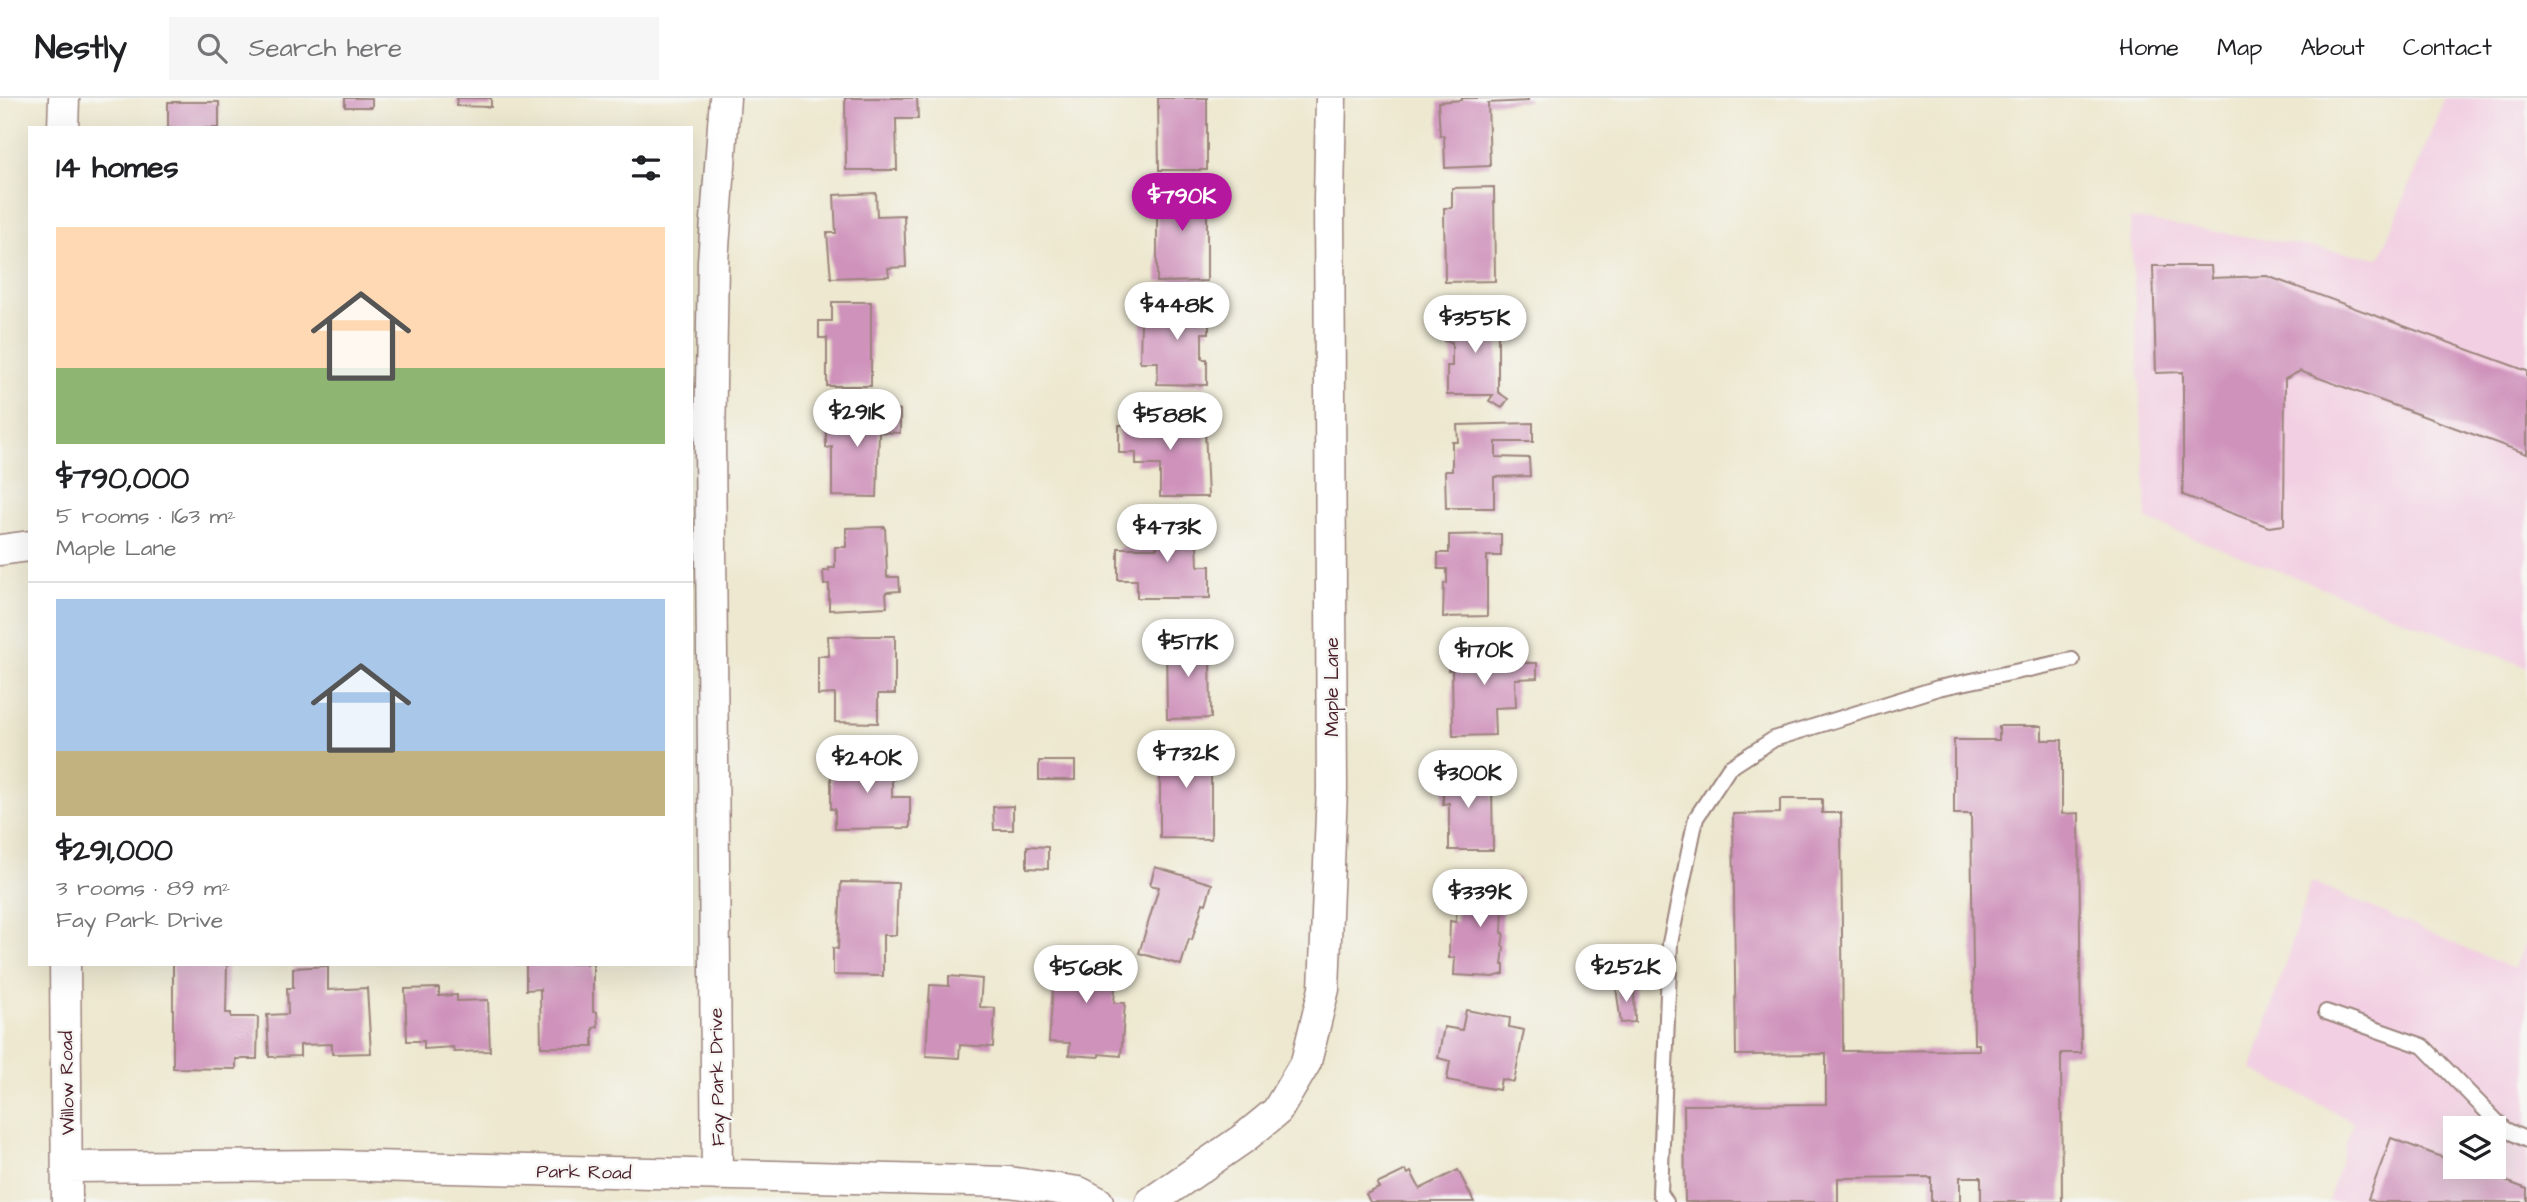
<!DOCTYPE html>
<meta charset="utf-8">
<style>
:root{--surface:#fff;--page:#f6f6f6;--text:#202124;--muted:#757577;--line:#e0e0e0;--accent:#b5179e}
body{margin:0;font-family:"Architects Daughter",sans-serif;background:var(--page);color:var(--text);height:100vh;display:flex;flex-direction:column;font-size:26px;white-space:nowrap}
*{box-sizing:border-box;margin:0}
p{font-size:23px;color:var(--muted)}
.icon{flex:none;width:38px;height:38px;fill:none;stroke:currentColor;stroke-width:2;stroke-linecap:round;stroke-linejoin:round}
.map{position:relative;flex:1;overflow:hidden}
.side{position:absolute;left:28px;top:28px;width:665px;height:840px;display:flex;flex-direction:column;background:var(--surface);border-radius:0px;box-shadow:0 7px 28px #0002}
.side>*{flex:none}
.controls{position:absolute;left:2443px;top:1018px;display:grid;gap:14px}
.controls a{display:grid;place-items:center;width:63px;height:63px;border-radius:0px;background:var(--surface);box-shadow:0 7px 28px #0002;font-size:35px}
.price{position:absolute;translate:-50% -60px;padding:0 16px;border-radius:24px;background:#fff;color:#222;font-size:23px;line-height:46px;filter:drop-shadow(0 2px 4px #0008)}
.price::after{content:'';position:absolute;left:50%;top:42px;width:21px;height:16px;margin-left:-10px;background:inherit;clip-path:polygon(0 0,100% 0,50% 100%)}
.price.current{background:var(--accent);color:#fff}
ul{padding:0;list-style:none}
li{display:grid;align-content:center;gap:14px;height:371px;padding:0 28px}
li+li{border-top:2px solid var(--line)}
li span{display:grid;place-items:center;height:217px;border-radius:0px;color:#555}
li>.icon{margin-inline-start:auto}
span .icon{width:126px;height:126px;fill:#fffc;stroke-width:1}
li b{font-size:30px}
h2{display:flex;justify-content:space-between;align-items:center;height:84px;padding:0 28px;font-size:30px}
header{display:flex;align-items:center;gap:42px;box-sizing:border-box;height:98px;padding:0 35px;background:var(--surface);border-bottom:2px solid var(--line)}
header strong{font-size:33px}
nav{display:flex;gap:38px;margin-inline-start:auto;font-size:24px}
.search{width:490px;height:63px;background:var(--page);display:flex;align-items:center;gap:18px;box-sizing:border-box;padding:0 24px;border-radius:0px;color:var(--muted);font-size:26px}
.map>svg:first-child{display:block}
.built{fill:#f2cfe2;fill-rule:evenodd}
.building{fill:#cf92bb}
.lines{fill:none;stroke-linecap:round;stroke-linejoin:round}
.service-casing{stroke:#9c847d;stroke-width:18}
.minor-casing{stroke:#9c847d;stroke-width:33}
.service{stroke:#fff;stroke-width:14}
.minor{stroke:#fff;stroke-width:30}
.labels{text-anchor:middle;stroke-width:5;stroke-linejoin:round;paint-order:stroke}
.street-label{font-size:19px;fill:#4a1f2b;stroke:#f6f6f2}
</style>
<header>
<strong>Nestly</strong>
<div class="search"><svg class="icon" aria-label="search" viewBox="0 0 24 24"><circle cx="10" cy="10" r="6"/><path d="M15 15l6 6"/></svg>Search here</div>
<nav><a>Home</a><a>Map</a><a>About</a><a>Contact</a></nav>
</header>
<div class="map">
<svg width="2527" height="1104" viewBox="0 0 2527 1104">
<rect width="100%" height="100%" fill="#f6f6f2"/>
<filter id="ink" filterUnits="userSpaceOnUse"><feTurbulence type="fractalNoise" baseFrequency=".0143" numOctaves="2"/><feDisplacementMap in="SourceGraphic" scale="14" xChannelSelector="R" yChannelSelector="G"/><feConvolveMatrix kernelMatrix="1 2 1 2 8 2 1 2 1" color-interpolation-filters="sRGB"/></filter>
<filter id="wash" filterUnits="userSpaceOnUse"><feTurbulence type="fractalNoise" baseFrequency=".00686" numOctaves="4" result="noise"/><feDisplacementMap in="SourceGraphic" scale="28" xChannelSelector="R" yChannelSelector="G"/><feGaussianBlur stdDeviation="1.57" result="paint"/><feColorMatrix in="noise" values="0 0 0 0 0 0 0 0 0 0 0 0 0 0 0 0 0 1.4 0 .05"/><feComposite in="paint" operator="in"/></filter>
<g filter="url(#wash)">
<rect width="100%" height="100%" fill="#ede8cf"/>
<!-- built -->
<path class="built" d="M2445 0H2527V569L2147 422 2130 120 2380 160Z
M2311 783 2514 871 2527 842V1104H2328L2353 1024 2252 971ZM2455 1031H2494V1069H2455Z"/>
<g id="blocks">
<!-- building -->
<path class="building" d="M345 0H372V9H345Z
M457 0H491V9L456 8Z
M845 0H917L918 21H896L897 72H846Z
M1158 0H1207V72H1159Z
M1462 0H1528V3L1488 5 1490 68 1445 70 1444 38H1440L1438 4 1462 2Z
M168 4H219V30H168Z
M1207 86V183L1157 184V87Z
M1494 89 1495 183 1445 184 1444 110H1452V90Z
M876 95 877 118 904 117 906 169 888 170 889 178 831 180 827 135H836L834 97Z
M2153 168H2211L2212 180 2267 178 2527 273V356L2300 273 2285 281 2284 427 2269 429 2183 397V274L2156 275Z
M1162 200H1202V222H1209V235H1202V261H1207V287L1157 286 1158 264H1140L1141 222H1162Z
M832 204H871V288H827V240H819V223H832Z
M1455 214H1505V231L1498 232V294L1508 301 1502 310 1489 303 1493 297H1447V268H1452V244L1444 243V231H1455Z
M826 312H900V335L879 334 877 399 832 398V349L826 350Z
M1198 315V332L1205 331 1208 399H1160V367H1136V355H1119V327H1138L1137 317Z
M1533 325V344H1496V359L1529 360 1530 378 1494 379V410H1446L1445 373H1452V344H1458L1457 327Z
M1157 422H1196L1198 468H1210V500H1137V482H1118V450H1157Z
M885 429 887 479H899L900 493 886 494 887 509 829 512V486L824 487 823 473H829V470H835V449H846V430Z
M1501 436V458H1487V518L1443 519 1444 485H1447V471H1438V455H1449V437Z
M828 538H895V596H878V625L835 624V596L818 597V558H829Z
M1203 539V557L1210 556 1211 620 1167 621 1166 540Z
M1485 551V554L1522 553V565H1537V580L1515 581 1516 609 1494 610 1495 637 1453 638 1452 572H1448V552Z
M1999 628H2042V642H2062V716L2079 715 2081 955H2061L2062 1104H1981V1079H1960V1104H1931V1079L1838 1080V1104H1685L1684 1007 1826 1006V956L1736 957 1733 716 1780 715V701H1822V715H1841L1843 953 1979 952V946H1974L1971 716H1954V642H1999Z
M1160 643H1211V741L1160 740Z
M894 658 895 681H892V699H910V730L835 731V711H831V677L835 676V659Z
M1039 663H1075V682H1039Z
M1443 671H1481V689H1492L1493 752H1449V705L1443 706Z
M1013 708V732H994L993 709Z
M1027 748 1048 749V771L1027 770Z
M1155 769 1212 786 1206 806 1203 805 1192 842 1189 841 1181 867 1139 855 1159 789 1150 787Z
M1491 779 1518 780 1517 802H1494V808L1503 809 1502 835H1504L1502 848 1504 849 1502 867H1504V876L1493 879 1454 877 1455 860H1449L1450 823 1456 824 1457 790 1490 791Z
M841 784 898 785 896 837H883V878L833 877V850L838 851Z
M1056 851 1111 856 1109 875H1116L1114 905H1125L1121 958 1099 956V959L1069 957 1070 945 1049 944Z
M173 866H227L226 915H231V919H258L257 961H236V971L173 970Z
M526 866H593V914H597L598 929 593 930V949H541L540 891 526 892Z
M328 868V892L367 890 371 955 332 956V946L300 947V958L269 959 267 917 288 916 287 890H293V870Z
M949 878 982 881 980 909 995 910 993 949 960 947 959 960 926 958 930 887 949 888Z
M1634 889 1635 924 1621 925 1616 890Z
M439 890V898L457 897V903L488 902 490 953 454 954 453 949 424 951V943H407L405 891Z
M1466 912 1510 920 1509 929 1524 932 1514 984 1501 981 1499 992 1447 982 1450 963 1438 960 1444 929 1462 932Z
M2391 1040 2455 1064V1069H2468L2527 1091V1104H2376L2368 1101Z
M1406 1072 1408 1076 1411 1074 1420 1091 1458 1072 1474 1104H1370L1366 1096 1379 1090 1377 1086Z"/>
</g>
</g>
<g filter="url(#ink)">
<use href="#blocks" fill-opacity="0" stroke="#9c847d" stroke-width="2"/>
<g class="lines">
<defs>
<path id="service" d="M2326 914 2423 948 2504 1031 2527 1042
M1666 1104 1660 1095 1670 845 1696 720 1729 670 1774 641 1938 590 2072 562"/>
<path id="minor" d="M63 30 64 0
M0 452 30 448
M65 866 67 1104
M67 1069 332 1067 1009 1084 1079 1094 1098 1104
M717 1077 710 347 713 163 725 0
M1151 1104 1244 1040 1277 1013 1306 964 1324 891 1332 691 1329 101 1331 0"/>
</defs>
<!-- service casing -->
<use href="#service" class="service-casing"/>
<!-- minor casing -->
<use href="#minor" class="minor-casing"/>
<!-- service -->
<use href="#service" class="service"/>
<!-- minor -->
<use href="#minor" class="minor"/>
</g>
</g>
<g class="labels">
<!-- street labels -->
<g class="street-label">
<text transform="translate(1331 589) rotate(-90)" y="7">Maple Lane</text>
<text transform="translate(716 979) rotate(-91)" y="7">Fay Park Drive</text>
<text transform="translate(66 985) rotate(-91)" y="7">Willow Road</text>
<text transform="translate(584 1073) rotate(1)" y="7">Park Road</text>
</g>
</g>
</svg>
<div class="controls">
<a><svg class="icon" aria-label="layers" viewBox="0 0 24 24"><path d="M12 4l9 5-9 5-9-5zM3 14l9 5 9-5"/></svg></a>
</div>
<b class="price current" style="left:1182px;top:135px">$790K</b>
<b class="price" style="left:1177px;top:244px">$448K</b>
<b class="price" style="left:1475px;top:257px">$355K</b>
<b class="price" style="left:857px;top:351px">$291K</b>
<b class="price" style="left:1170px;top:354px">$588K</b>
<b class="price" style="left:1167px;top:466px">$473K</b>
<b class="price" style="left:1188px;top:581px">$517K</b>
<b class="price" style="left:1484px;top:589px">$170K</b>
<b class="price" style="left:1186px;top:692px">$732K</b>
<b class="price" style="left:867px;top:697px">$240K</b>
<b class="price" style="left:1468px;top:712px">$300K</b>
<b class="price" style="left:1480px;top:831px">$339K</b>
<b class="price" style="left:1626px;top:906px">$252K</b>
<b class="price" style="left:1086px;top:907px">$568K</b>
<section class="side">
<h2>14 homes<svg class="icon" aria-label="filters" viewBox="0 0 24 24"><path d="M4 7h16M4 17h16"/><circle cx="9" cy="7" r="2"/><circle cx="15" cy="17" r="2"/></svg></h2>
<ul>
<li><span style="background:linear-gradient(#ffd9b3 65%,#8fb573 0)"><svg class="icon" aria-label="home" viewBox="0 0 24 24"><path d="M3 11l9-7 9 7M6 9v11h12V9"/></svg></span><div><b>$790,000</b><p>5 rooms · 163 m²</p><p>Maple Lane</p></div></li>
<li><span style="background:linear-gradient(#a9c7e8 70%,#c2b280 0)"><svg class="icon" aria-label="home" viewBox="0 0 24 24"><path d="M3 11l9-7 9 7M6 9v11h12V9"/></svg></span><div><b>$291,000</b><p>3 rooms · 89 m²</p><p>Fay Park Drive</p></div></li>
</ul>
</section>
</div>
